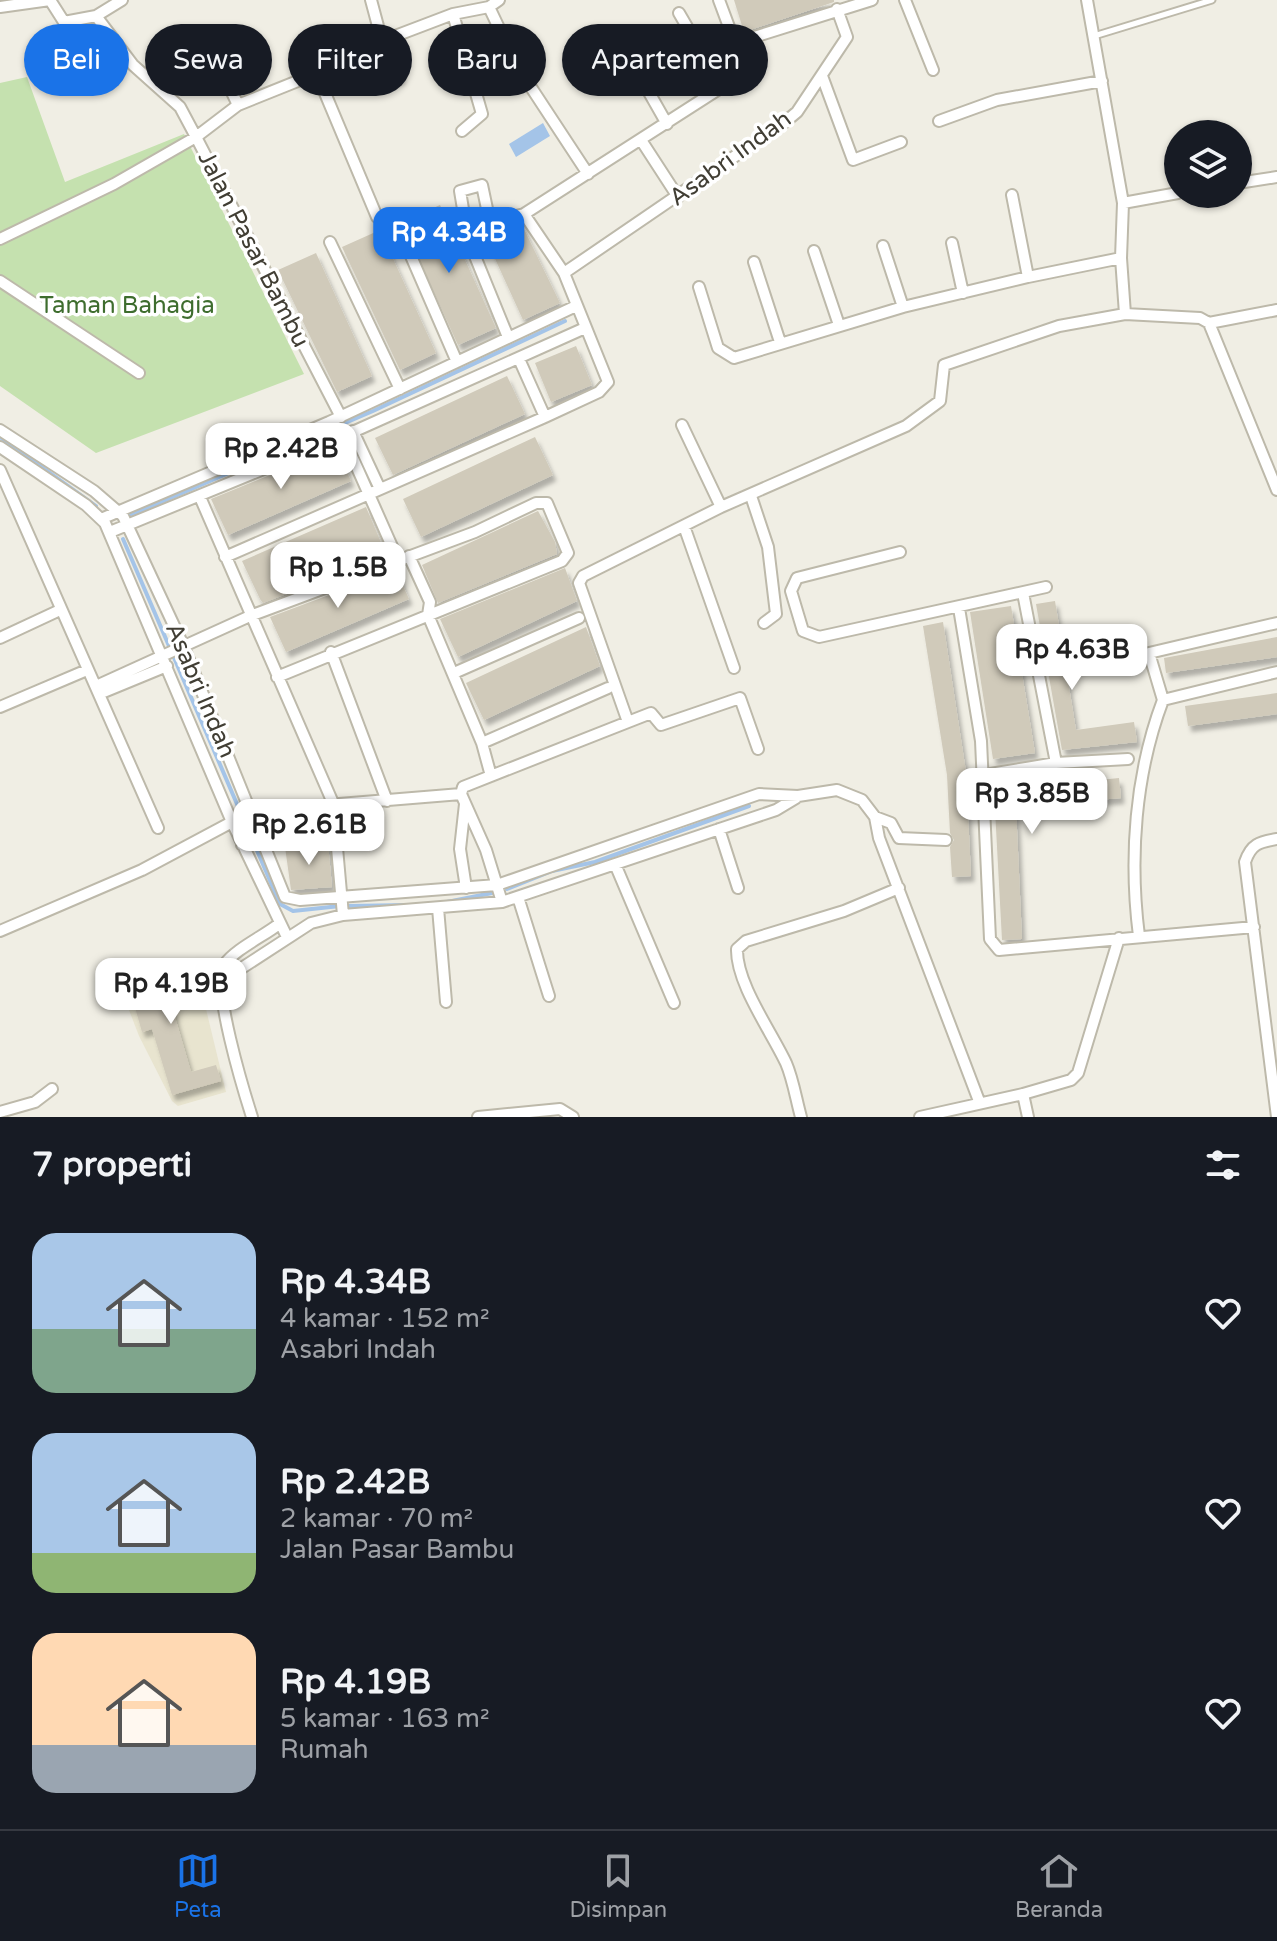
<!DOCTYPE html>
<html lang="id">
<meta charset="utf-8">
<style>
:root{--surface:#171b24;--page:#242831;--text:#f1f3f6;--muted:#9ea1a6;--line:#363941;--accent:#1a73e8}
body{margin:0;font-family:"Varela Round",sans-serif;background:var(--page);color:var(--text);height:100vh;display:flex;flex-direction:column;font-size:30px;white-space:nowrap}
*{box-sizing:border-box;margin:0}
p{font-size:26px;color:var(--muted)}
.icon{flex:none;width:44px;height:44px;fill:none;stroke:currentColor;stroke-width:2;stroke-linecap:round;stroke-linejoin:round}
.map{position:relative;height:1117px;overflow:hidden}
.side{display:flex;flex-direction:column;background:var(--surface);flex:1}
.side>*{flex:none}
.banner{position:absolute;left:24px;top:24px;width:800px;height:72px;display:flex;gap:16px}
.controls{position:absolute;left:1164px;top:120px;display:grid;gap:16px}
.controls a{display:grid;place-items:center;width:88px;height:88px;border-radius:50%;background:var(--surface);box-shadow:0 2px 6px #0004;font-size:40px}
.price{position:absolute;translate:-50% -68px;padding:0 18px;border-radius:16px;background:#fff;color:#222;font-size:26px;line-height:52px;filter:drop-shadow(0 2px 4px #0008)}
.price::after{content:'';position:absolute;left:50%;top:48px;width:24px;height:18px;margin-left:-12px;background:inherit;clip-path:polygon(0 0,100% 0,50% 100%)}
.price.selected{background:var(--accent);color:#fff}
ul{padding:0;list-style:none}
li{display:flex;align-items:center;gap:24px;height:200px;padding:0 32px}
li span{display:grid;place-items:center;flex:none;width:224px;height:160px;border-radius:24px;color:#555}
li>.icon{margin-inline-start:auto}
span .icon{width:96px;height:96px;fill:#fffc;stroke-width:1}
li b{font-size:34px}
h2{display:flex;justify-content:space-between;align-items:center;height:96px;padding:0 32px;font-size:34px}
.tag{padding:0 28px;border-radius:36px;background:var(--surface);box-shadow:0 2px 6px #0004;font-size:28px;line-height:72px}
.tag.selected{background:var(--accent);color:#fff}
.tab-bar{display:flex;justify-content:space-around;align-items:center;height:112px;border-top:2px solid var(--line);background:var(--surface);font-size:22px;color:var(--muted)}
.tab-bar a{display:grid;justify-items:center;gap:4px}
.tab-bar .selected{color:var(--accent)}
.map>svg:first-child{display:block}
.education{fill:#e8e4cf}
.green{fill:#c5e1af}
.water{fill:#a4c4e8}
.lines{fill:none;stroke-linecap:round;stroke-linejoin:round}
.stream{stroke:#a4c4e8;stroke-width:4}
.building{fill:#d0caba;filter:url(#shadow)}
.service-casing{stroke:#bdb9aa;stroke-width:9}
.minor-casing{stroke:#bdb9aa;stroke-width:14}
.service{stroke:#fff;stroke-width:5}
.minor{stroke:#fff;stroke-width:10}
.labels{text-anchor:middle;stroke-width:7;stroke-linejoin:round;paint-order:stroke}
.street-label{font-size:24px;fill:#413e34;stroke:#fff}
.park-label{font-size:24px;fill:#3e6d2e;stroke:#fff}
</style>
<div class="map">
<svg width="1277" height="1117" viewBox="0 0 1277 1117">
<defs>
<filter id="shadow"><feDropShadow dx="3.5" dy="6" stdDeviation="2" flood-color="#0004"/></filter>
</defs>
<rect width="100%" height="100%" fill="#f0eee4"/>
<!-- education -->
<path class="education" d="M205 960 212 992 206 1009 226 1092 178 1106 172 1101 139 1036 119 984Z"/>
<!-- green -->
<path class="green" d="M27 77 65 182 184 134 304 374 96 453 0 386V83Z"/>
<!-- water -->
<path class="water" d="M543 123 550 136 516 157 509 144Z"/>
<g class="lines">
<!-- stream -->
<path class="stream" d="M0 437 96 506
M126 517 373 411 565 321
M123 539 280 904 293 911 340 906
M507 889 552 871 595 862 749 806
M447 902 492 893
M347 906 410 905"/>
</g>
<!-- building -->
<path class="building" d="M734 0H834V2L744 32Z
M370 29 371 42 353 47 350 34Z
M395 49 402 78 383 83 377 58Z
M440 205 496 328 458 345 402 222Z
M521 223 560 303 523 320 486 239Z
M380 230 436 353 400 370 342 247Z
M316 253 372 376 337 392 278 270Z
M576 346 592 385 551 402 535 363Z
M507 376 525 414 393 475 375 438Z
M535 437 553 475 421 537 403 499Z
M336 448 351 481 228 535 211 499Z
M366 507 382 545 364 553 368 563 263 603 260 599 242 561Z
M538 511 555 542 557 554 438 603 422 565Z
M565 568 577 601 458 657 440 619Z
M396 570 409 599 286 652 270 617Z
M1055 601 1076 730 1134 722 1137 742 1062 750 1036 604Z
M1011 606 1035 753 993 759 970 612Z
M943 622 966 772 971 876 952 877 950 847 954 840 950 833 947 775 923 626Z
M586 627 600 666 484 720 466 683Z
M1277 637V657L1166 673 1164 658Z
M1277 693V714L1188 726 1185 706Z
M1119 778 1121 798 1016 807 1022 939 1002 940 994 791Z
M328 843 332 887 291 890 285 847Z
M200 966 207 989 170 1000 191 1072 216 1065 221 1081 172 1095 152 1029 142 1032 129 986Z"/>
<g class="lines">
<defs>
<path id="service" d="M1094 36 1212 0"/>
<path id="minor" d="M719 0 735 43 872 0
M905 0 933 70
M1087 0 1123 203 1121 258 1125 314 1200 318 1209 323 1277 490
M0 7 50 0 64 22 96 16 133 65 180 107 196 137 114 184 0 239
M489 7 517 66 588 174
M679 13 722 87
M453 14 482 114 462 131
M96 16 122 0
M382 41 453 14 489 7 499 0
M621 43 667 124
M209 44 238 105
M317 74 377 217
M822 76 853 160 901 142
M939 121 997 100 1102 81
M641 140 678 197
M1238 183 1277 177
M1123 203 1178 193
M401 233 457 362
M468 239 460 191 482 185 490 223
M330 242 400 389
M952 243 963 293
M883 246 903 307
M814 251 839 325
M754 262 780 342
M564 273 785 122 797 112 847 37 837 9
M1028 277 1121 258
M0 281 139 373
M699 287 718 348 734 358 903 307 1028 277 1012 195
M1209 323 1277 310
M508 337 468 239 490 223 524 214 722 87C738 73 739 63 735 43
M519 359 545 417
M341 417 196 137 238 105 375 50 382 41 371 0
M682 425 721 507
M0 430 94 491 123 516 183 645 285 897 300 900 497 885 759 794 798 796 837 790 862 800 875 817 879 838 979 1101
M353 431 380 489
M343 436 398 560
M0 447 86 505 105 523 232 822 287 937
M0 470 158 828
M751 496 768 547 776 614 764 623
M200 497 333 803 343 915
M101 519 329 422 576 306
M684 526 734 668
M110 532 337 439 585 328
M900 552 797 578 791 591 803 631 819 637 1046 587
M409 556 430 602 428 615 482 743 491 776
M225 557 545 417 599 392 608 382 564 273 524 214
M1023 593 1056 763
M959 608 981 741 990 939 999 950 1254 927
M0 638 60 610
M331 652 387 801
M454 673 579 618
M96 686 250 616 475 532 536 503H547L568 553 562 561 277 677
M99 694 167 666
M1163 700 1149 653 1277 623
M0 707 87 670
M628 722 651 713 661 725 740 698 758 749
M482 743 608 688
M984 775 1056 763 1128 759
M465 804 460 849 466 888
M875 817 891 823 899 838 946 840
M719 829 738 888
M242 845 327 805 461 794
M615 864 674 1003
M518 897 549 996
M502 902 486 850 461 794 463 787 628 722 579 583 583 576 721 507 906 426 940 401 944 365 1059 326 1125 314
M438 908 446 1002
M0 931 142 870 232 822
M1139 936C1129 858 1135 774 1163 700L1277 672
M219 977 231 975 311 923 343 915 502 902 776 810 796 798
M1023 1094 1071 1080 1078 1073 1119 938
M0 1112 35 1102 52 1089
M252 1117C244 1092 211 984 224 965 235 949 264 936 279 924
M478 1117 560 1109 573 1117
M801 1117C796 1099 793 1079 786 1063 771 1031 736 983 737 949L746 941 844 911 899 888
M920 1117 1023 1094 1028 1117
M1277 1117 1245 862C1251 844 1259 842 1277 839"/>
</defs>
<!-- service casing -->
<use href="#service" class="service-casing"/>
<!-- minor casing -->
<use href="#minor" class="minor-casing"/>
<!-- service -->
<use href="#service" class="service"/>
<!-- minor -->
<use href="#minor" class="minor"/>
</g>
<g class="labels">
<!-- street labels -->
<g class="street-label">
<text transform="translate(730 158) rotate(-36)" y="8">Asabri Indah</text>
<text transform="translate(254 249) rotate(63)" y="8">Jalan Pasar Bambu</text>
<text transform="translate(201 690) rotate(67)" y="8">Asabri Indah</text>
</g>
<!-- park labels -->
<g class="park-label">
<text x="127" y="313">Taman Bahagia</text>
</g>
</g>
</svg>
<div class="controls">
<a><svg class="icon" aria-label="layers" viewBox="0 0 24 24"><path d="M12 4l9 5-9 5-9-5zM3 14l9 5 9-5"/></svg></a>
</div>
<b class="price selected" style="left:449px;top:275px">Rp 4.34B</b>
<b class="price" style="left:281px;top:491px">Rp 2.42B</b>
<b class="price" style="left:338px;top:610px">Rp 1.5B</b>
<b class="price" style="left:1072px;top:692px">Rp 4.63B</b>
<b class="price" style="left:1032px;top:836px">Rp 3.85B</b>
<b class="price" style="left:309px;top:867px">Rp 2.61B</b>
<b class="price" style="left:171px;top:1026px">Rp 4.19B</b>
<div class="banner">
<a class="tag selected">Beli</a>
<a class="tag">Sewa</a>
<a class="tag">Filter</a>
<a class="tag">Baru</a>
<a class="tag">Apartemen</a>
</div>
</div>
<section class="side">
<h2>7 properti<svg class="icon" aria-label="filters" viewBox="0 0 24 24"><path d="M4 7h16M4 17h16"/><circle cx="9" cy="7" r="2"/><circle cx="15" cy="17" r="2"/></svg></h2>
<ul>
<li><span style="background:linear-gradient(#a9c7e8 60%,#7fa58c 0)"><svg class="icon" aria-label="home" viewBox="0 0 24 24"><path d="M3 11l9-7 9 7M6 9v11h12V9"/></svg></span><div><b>Rp 4.34B</b><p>4 kamar · 152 m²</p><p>Asabri Indah</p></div><svg class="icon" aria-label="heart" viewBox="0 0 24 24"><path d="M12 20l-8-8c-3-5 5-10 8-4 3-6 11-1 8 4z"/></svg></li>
<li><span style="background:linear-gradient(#a9c7e8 75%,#8fb573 0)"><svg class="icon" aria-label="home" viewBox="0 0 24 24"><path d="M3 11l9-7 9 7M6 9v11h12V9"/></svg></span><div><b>Rp 2.42B</b><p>2 kamar · 70 m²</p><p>Jalan Pasar Bambu</p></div><svg class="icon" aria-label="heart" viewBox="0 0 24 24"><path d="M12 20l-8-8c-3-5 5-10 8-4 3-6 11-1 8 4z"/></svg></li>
<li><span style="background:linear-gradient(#ffd9b3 70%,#9aa5b1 0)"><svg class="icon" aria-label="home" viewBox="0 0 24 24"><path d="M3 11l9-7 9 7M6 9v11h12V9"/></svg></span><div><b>Rp 4.19B</b><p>5 kamar · 163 m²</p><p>Rumah</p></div><svg class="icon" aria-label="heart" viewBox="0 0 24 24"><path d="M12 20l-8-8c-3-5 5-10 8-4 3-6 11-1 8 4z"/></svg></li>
</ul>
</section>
<nav class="tab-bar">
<a class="selected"><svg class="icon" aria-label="map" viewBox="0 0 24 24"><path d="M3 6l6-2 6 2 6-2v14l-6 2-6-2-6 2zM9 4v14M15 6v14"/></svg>Peta</a>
<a><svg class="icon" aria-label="saved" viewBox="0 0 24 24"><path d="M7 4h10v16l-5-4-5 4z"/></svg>Disimpan</a>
<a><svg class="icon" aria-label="home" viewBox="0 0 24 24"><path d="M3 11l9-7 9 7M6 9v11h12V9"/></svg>Beranda</a>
</nav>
